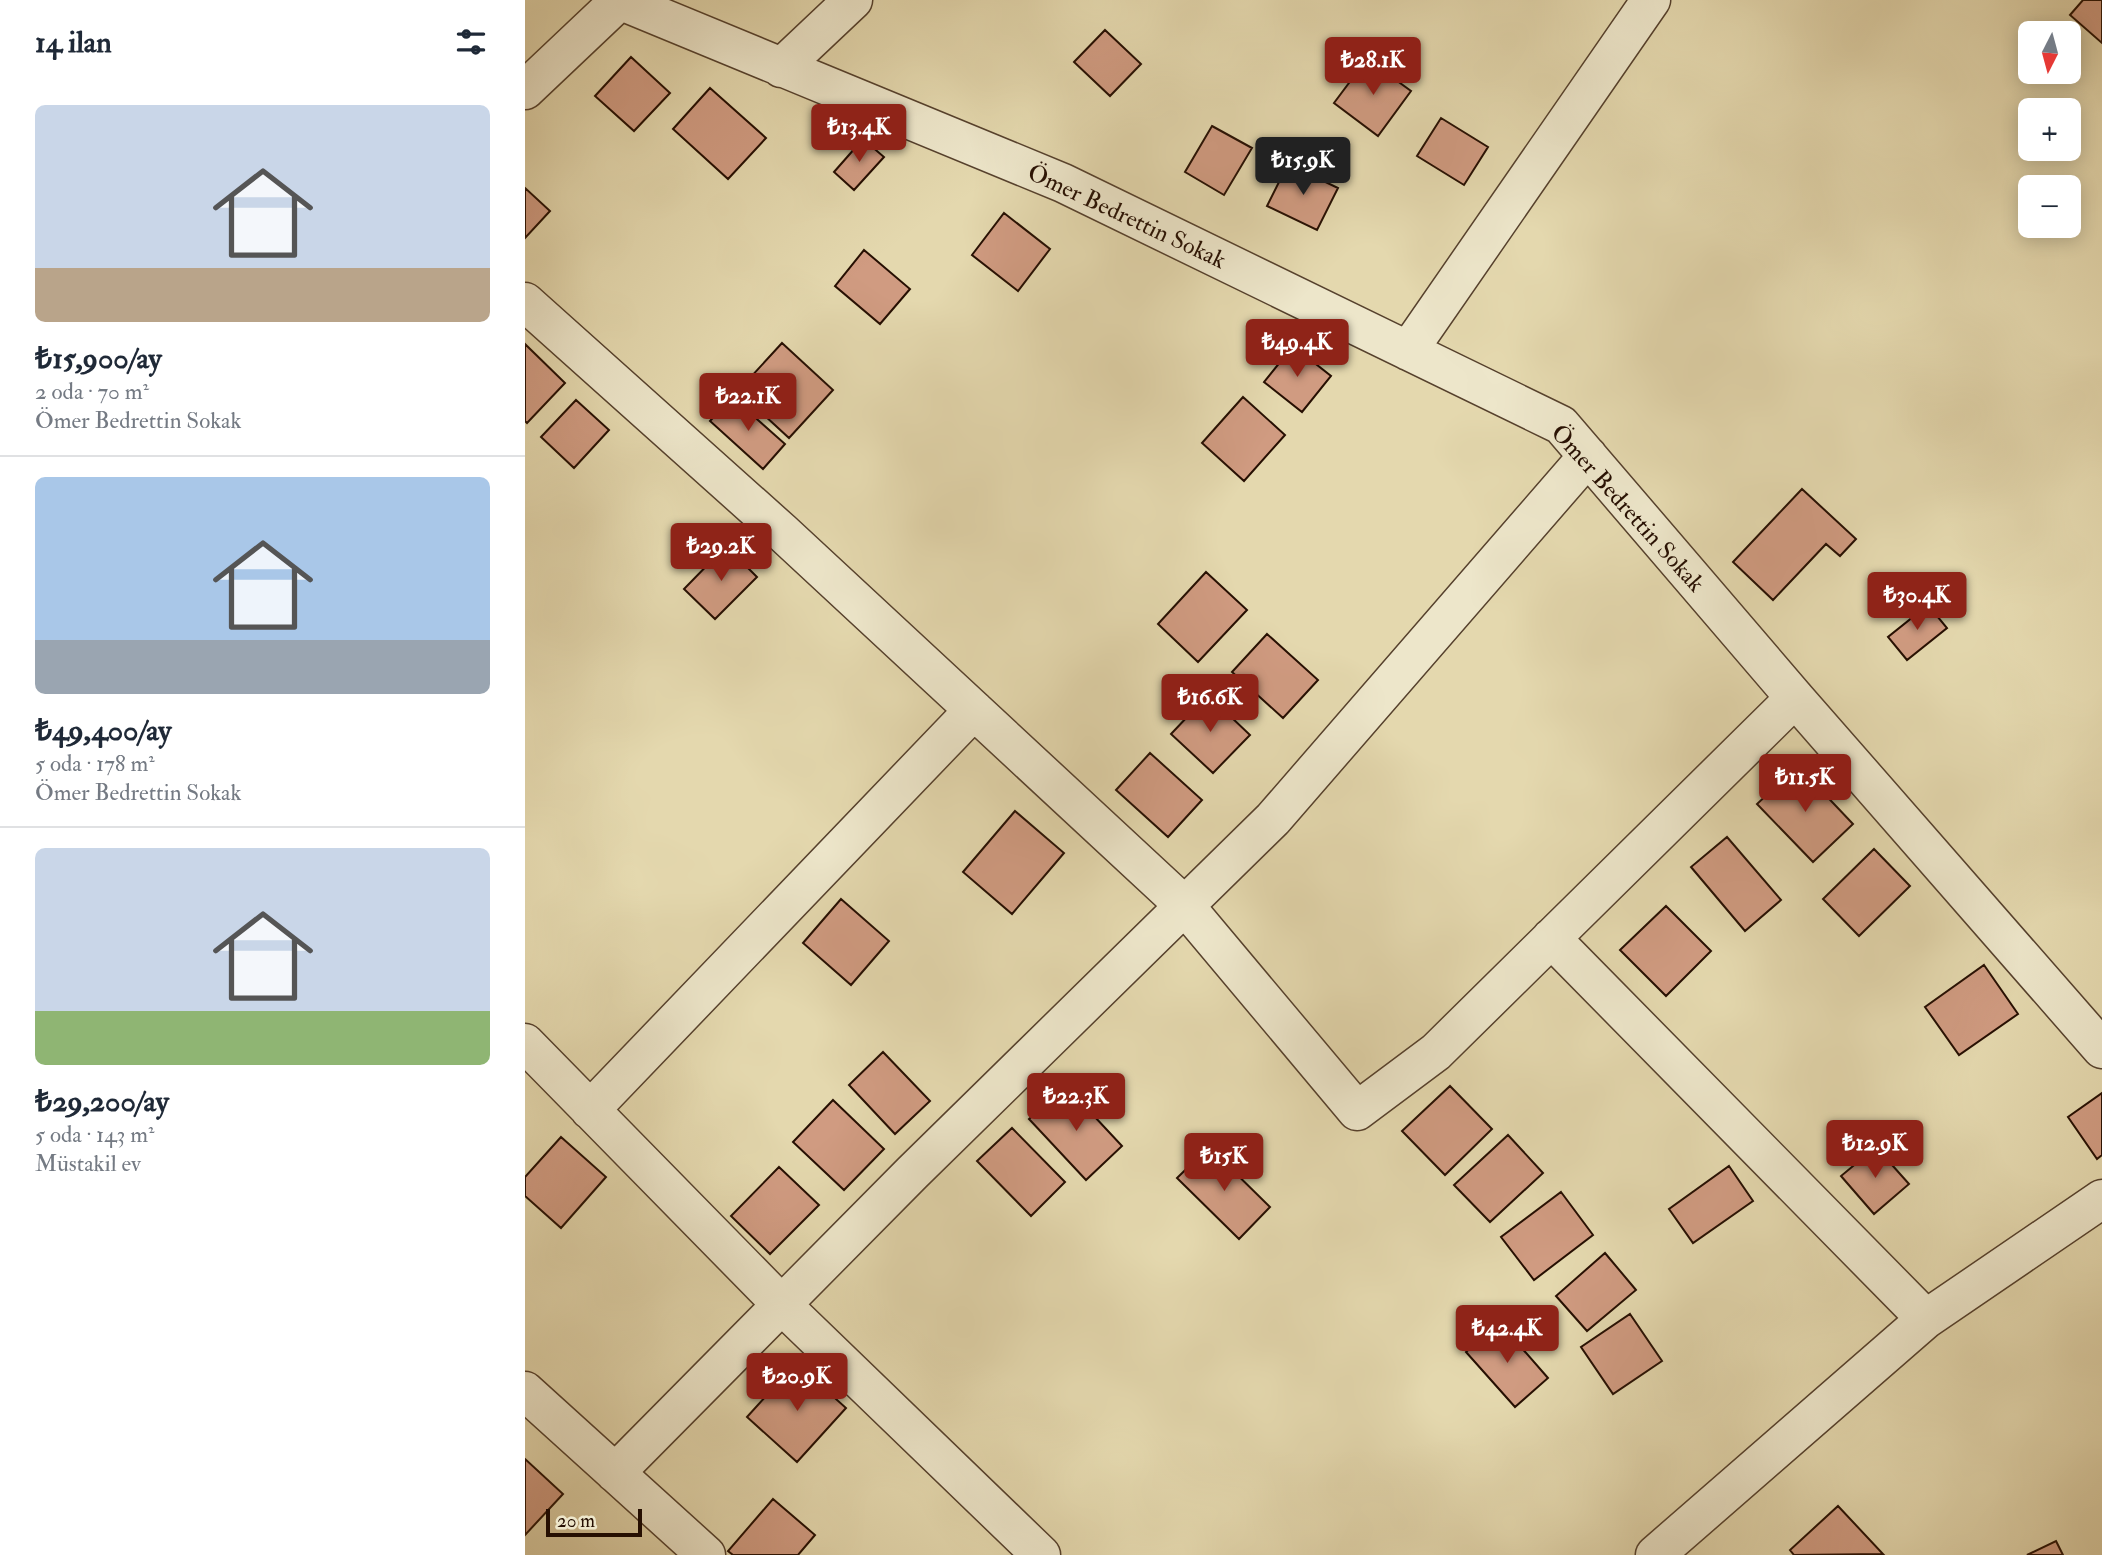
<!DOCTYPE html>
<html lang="tr">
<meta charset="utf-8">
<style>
:root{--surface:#fff;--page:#f2f2f3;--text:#1f2937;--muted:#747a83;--line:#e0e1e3;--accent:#8f2418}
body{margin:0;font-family:"IM FELL Double Pica",serif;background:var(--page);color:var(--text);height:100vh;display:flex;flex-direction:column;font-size:26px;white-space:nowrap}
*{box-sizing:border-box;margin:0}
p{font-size:23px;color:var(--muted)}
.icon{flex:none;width:38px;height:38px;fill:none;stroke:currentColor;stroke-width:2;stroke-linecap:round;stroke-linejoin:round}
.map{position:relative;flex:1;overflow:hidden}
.panel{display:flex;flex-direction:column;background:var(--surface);width:525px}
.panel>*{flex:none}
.needle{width:46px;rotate:186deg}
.controls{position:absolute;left:1493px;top:21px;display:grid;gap:14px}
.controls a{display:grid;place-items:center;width:63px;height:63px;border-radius:10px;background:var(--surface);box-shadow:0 4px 18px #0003;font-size:35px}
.scale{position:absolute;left:21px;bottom:18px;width:96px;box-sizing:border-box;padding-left:7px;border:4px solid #260f02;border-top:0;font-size:19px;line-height:24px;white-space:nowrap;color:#260f02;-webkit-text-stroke:5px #ede6ca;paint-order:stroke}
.price{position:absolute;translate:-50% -60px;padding:0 16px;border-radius:7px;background:var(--accent);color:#fff;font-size:23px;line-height:46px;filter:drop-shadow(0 2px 4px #0008)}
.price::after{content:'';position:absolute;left:50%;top:42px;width:21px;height:16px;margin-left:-10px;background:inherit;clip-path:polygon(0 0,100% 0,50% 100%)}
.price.on{background:#222;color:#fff}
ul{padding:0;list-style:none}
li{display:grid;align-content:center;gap:14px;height:371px;padding:0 35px}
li+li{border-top:2px solid var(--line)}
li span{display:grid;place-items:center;height:217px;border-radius:10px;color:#555}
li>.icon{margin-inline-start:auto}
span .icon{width:126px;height:126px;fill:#fffc;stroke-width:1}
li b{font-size:30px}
h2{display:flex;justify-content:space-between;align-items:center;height:84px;padding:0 35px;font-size:30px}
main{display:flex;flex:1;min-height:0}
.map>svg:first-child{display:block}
.building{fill:#d09b81;stroke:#260f02;stroke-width:2}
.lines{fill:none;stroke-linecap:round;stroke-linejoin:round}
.minor-casing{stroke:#56412d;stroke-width:41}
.minor{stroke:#ede6ca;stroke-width:38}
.labels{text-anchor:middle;stroke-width:6;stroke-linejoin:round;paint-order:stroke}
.street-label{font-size:24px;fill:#260f02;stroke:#ede6ca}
</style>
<main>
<section class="panel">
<h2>14 ilan<svg class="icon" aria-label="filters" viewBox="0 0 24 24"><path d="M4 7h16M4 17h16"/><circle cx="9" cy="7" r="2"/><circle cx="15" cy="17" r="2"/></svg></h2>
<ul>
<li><span style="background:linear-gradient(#c9d6e8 75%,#b9a48a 0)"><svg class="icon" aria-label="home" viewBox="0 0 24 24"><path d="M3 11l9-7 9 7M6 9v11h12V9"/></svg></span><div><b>₺15,900/ay</b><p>2 oda · 70 m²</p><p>Ömer Bedrettin Sokak</p></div></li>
<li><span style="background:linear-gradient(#a9c7e8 75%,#9aa5b1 0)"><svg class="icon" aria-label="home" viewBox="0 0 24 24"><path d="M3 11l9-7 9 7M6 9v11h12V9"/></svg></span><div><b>₺49,400/ay</b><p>5 oda · 178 m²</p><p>Ömer Bedrettin Sokak</p></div></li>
<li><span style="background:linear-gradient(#c9d6e8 75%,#8fb573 0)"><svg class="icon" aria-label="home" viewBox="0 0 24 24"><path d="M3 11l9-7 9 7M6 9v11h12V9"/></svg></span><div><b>₺29,200/ay</b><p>5 oda · 143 m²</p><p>Müstakil ev</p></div></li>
</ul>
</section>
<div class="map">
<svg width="1577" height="1555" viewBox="0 0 1577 1555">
<rect width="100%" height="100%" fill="#e4d8ae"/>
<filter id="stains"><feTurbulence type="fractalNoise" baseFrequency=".00286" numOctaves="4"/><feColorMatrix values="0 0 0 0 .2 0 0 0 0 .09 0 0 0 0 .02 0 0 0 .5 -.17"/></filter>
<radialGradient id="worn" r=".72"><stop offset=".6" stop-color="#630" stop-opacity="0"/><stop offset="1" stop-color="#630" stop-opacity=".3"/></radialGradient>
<!-- building -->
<path class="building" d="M1558 0H1577V43L1545 15Z
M580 30 616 64 585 96 549 62Z
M106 57 145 93 109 131 70 96Z
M842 59 886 91 853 136 809 103Z
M185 88 241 138 203 179 148 129Z
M916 118 963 147 939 185 892 156Z
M687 126 727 148 699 195 660 172Z
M338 139 359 157 329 190 309 172Z
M763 164 813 188 792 230 742 206Z
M0 188 25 211 0 238Z
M479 213 525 249 493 291 447 255Z
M339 250 385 289 355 324 310 286Z
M257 343 308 390 264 438 213 391Z
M0 344 40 383 2 423 0 421Z
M768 346 806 376 777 412 739 382Z
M207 397 260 444 238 469 185 421Z
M718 397 760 435 719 481 677 443Z
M51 400 84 430 49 468 16 437Z
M1277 489 1331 539 1315 556 1301 544 1248 600 1208 562Z
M201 546 232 577 190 619 159 589Z
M681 572 722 610 673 662 633 624Z
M1403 605 1422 628 1382 660 1363 637Z
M742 634 793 680 758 718 707 672Z
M683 695 725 735 688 773 646 734Z
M625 753 677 800 643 837 591 790Z
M1273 766 1328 824 1288 862 1232 804Z
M490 811 539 853 487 914 438 872Z
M1202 837 1256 900 1220 931 1166 867Z
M1349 849 1385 886 1334 936 1298 899Z
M316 899 364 941 326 985 278 943Z
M1141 906 1186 951 1141 996 1095 950Z
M1459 965 1493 1014 1434 1055 1400 1007Z
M358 1052 405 1101 370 1134 324 1085Z
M541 1086 597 1146 561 1180 504 1119Z
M925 1086 967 1129 920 1175 877 1131Z
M1577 1093V1155L1572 1159 1543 1117Z
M308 1100 359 1149 319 1190 268 1142Z
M487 1128 540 1182 506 1216 452 1161Z
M983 1135 1018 1173 965 1222 929 1185Z
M36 1137 81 1177 36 1228 0 1196V1177Z
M684 1147 745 1207 714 1239 652 1178Z
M1351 1147 1384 1184 1349 1214 1316 1176Z
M1204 1166 1228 1201 1168 1243 1144 1209Z
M254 1167 294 1205 245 1254 206 1216Z
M1036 1192 1068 1235 1009 1280 976 1237Z
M1080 1253 1111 1290 1062 1331 1031 1296Z
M1105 1314 1137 1361 1088 1394 1056 1347Z
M974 1322 1023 1378 990 1407 941 1352Z
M271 1363 321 1408 272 1462 222 1417Z
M0 1459 38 1494 0 1535Z
M248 1499 290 1535 273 1555H208L203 1551Z
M1313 1506 1358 1554 1269 1555 1265 1550Z
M1531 1541 1538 1555H1502Z"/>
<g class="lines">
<defs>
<path id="minor" d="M94 0 538 183 1036 425 1270 698 1577 1049
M256 68 328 0
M0 90 94 1
M0 302 257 532 660 906 832 1111 911 1052 1270 698
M883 351 1126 0
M1026 938 1401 1319
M0 1043 256 1304 516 1555
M65 1110 449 710
M0 1391 181 1555
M90 1473 387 1173 748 819 1063 456
M1130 1555 1401 1319 1577 1199"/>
</defs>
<!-- minor casing -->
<use href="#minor" class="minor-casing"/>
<!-- minor -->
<use href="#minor" class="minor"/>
</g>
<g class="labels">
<!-- street labels -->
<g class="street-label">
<text transform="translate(602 216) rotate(25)" y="8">Ömer Bedrettin Sokak</text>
<text transform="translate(1103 508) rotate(48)" y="8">Ömer Bedrettin Sokak</text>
</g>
</g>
<rect width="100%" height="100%" filter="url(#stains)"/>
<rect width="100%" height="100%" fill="url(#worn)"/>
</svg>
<div class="controls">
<a><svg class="needle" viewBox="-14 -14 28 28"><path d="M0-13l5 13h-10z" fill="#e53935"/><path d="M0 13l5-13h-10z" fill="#747a83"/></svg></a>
<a>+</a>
<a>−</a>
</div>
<div class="scale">20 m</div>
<b class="price" style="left:848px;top:97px">₺28.1K</b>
<b class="price" style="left:334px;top:164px">₺13.4K</b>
<b class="price on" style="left:778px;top:197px">₺15.9K</b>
<b class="price" style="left:772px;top:379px">₺49.4K</b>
<b class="price" style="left:223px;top:433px">₺22.1K</b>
<b class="price" style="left:196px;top:583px">₺29.2K</b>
<b class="price" style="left:1392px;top:632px">₺30.4K</b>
<b class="price" style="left:685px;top:734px">₺16.6K</b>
<b class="price" style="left:1280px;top:814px">₺11.5K</b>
<b class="price" style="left:551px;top:1133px">₺22.3K</b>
<b class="price" style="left:1350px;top:1180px">₺12.9K</b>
<b class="price" style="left:699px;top:1193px">₺15K</b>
<b class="price" style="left:982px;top:1365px">₺42.4K</b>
<b class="price" style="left:272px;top:1413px">₺20.9K</b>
</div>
</main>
